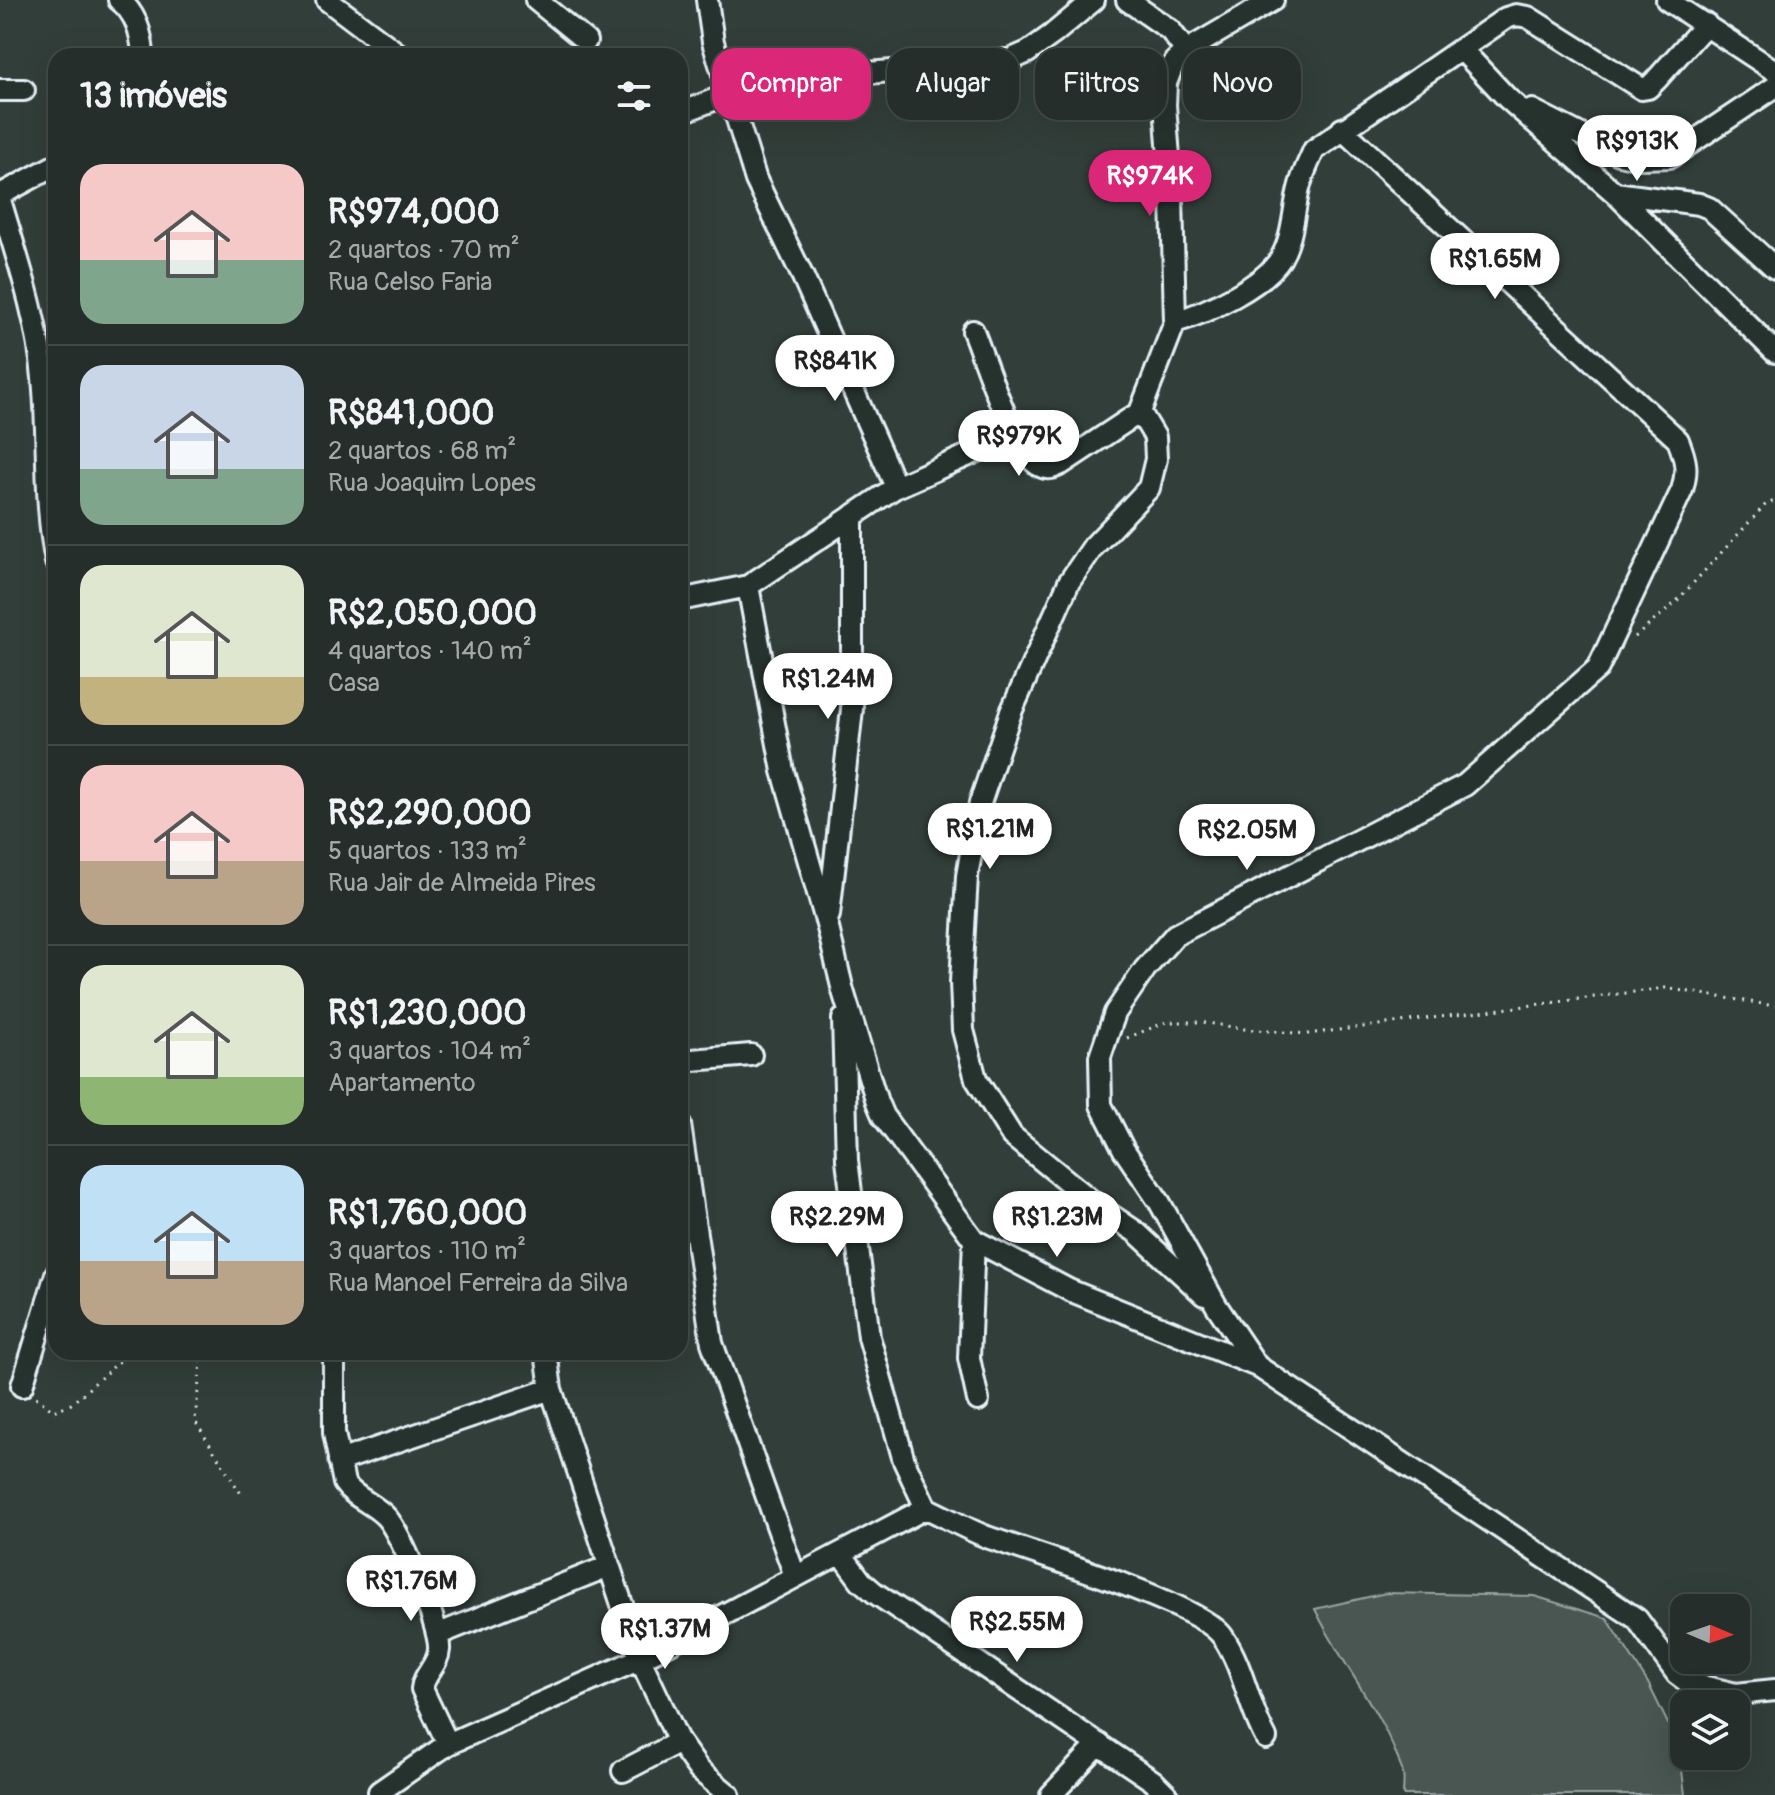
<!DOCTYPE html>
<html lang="pt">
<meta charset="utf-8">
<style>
:root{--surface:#262e2b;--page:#323a37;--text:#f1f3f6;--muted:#a4a8a9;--line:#424a47;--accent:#db2777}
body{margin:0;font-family:Pangolin,sans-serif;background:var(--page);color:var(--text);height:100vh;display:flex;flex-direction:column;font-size:30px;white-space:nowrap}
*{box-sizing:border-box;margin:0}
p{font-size:26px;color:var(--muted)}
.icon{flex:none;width:44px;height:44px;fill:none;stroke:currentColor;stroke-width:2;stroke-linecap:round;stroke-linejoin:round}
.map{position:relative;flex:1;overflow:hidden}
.panel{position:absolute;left:48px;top:48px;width:640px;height:1312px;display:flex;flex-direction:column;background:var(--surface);border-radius:24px;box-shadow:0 8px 32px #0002,0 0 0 2px var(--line)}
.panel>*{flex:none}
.guide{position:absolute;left:712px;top:48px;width:760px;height:72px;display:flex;gap:16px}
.needle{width:52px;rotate:92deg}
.tools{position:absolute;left:1670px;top:1594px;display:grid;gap:16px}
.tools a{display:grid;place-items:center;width:80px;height:80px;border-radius:16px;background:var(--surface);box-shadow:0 8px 32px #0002,0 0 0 2px var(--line);font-size:40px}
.price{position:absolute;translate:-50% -68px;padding:0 18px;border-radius:28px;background:#fff;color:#222;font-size:26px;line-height:52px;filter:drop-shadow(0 2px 4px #0008)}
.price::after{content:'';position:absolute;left:50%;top:48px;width:24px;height:18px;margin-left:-12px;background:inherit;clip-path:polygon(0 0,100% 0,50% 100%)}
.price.active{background:var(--accent);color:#fff}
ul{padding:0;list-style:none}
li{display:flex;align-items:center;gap:24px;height:200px;padding:0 32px}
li+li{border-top:2px solid var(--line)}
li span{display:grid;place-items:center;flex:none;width:224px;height:160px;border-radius:24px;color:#555}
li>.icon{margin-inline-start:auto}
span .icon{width:96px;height:96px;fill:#fffc;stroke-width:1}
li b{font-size:34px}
h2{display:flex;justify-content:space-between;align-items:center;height:96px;padding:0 32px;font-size:34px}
.pill{padding:0 28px;border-radius:24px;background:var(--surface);box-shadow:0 8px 32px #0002,0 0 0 2px var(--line);font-size:28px;line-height:72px}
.pill.active{background:var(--accent);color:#fff}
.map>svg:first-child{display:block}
.green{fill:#495651;stroke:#98a4a4;stroke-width:2}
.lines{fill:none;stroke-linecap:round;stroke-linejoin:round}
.minor-casing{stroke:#e8f1f8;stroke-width:26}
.path{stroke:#e8f1f8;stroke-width:3;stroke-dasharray:2 6;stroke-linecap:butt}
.minor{stroke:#26332d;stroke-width:20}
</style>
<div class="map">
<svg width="1775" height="1795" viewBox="0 0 1775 1795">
<rect width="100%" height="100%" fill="#323e39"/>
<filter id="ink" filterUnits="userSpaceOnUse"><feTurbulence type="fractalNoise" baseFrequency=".0125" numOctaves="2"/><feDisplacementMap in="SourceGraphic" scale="16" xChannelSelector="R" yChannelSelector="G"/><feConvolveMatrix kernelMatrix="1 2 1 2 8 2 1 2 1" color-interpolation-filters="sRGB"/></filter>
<g filter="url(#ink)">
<!-- green -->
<path class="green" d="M1386 1593 1534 1596 1607 1618 1648 1683 1679 1746 1685 1795H1403C1403 1787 1405 1777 1402 1770 1383 1712 1341 1664 1315 1609Z"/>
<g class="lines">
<defs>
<path id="minor" d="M119 0C136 13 142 35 143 56
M327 0 401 56
M536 0 586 41
M707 0 713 42 756 180 803 277 896 487
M1127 0 1170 30 1186 51
M1667 0 1775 71
M1462 50 1507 98 1615 193 1775 352
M0 90H24
M1532 110 1619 154 1638 158 1670 157 1775 87
M680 113 729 94 829 76 981 64 1012 59 1028 52 1053 34 1094 0
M1615 193 1699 204 1709 208 1775 268
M0 195 56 165
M0 200C17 258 38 318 43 378 49 439 44 502 56 562
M1175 322C1205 313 1264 286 1281 258 1294 236 1293 209 1300 185 1303 173 1309 161 1314 150L1506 18 1516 15 1528 17 1642 89 1648 88 1656 80 1706 24
M973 331C985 360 1013 452 1040 466 1049 471 1055 467 1063 463L1140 412
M1140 412 1155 437 1156 459 1149 488 1093 547 1069 582 1011 712 980 803 967 876 961 982 963 1030 976 1079 1012 1136 1099 1207 1136 1232 1204 1295
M1140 412 1175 322 1172 196 1165 105 1166 83 1171 70 1175 61 1186 51 1273 0
M748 586 783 771 828 928 843 991 877 1102 883 1116 974 1240 1069 1290 1257 1366 1637 1619 1677 1674 1689 1683 1736 1694 1775 1690
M680 600 748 586 896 487 1014 435
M829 915 852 709V516
M843 1019 847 1160 869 1337 904 1461 926 1508
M680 1061 751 1055
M680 1125 712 1343 795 1576
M974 1240 969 1358 978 1400
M334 1352V1433L344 1483C354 1498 375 1504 387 1518 402 1536 441 1628 439 1650 438 1665 423 1675 422 1689L448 1744
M546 1352 551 1389 640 1659 679 1742 699 1770 729 1795
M1257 1366 1216 1305 1160 1203 1124 1150 1101 1105 1100 1057 1115 1013 1145 969 1175 935 1465 785 1598 668 1682 490C1688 470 1686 460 1678 440L1342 129
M22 1386 56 1274
M339 1461 551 1389
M926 1508C946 1517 966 1529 987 1537 1032 1553 1202 1604 1223 1637 1244 1668 1248 1706 1266 1738
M841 1554 861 1581 875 1593 1153 1781 1167 1795
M439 1634 609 1566
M623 1771 679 1742
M379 1792 448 1744 640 1659 926 1508
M1051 1795 1099 1744"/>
</defs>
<!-- minor casing -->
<use href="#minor" class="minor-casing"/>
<!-- path -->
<path class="path" d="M1635 637 1675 603 1766 504 1775 501
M1127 1038 1166 1022H1202L1244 1029 1308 1034 1665 988 1775 1006
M202 1352 195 1421 243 1497
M36 1397 53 1411 71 1404 130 1352"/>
<!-- minor -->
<use href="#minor" class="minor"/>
</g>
</g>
</svg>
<div class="tools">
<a><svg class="needle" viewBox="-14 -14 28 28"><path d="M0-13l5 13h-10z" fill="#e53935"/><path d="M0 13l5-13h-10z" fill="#a4a8a9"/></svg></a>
<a><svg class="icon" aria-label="layers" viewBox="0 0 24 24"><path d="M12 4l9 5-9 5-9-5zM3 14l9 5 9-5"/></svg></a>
</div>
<b class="price" style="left:1637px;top:183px">R$913K</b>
<b class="price active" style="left:1150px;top:218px">R$974K</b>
<b class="price" style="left:1495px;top:301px">R$1.65M</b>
<b class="price" style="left:835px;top:403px">R$841K</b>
<b class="price" style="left:1019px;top:478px">R$979K</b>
<b class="price" style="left:828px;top:721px">R$1.24M</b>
<b class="price" style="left:990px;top:871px">R$1.21M</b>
<b class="price" style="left:1247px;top:872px">R$2.05M</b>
<b class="price" style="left:837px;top:1259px">R$2.29M</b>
<b class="price" style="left:1057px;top:1259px">R$1.23M</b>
<b class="price" style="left:411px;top:1623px">R$1.76M</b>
<b class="price" style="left:1017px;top:1664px">R$2.55M</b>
<b class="price" style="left:665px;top:1671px">R$1.37M</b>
<div class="guide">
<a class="pill active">Comprar</a>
<a class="pill">Alugar</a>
<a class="pill">Filtros</a>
<a class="pill">Novo</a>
</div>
<section class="panel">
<h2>13 imóveis<svg class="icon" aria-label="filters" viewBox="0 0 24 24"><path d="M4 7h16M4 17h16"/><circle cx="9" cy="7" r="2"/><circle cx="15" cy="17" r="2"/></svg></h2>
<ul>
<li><span style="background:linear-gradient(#f6c9c9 60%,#7fa58c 0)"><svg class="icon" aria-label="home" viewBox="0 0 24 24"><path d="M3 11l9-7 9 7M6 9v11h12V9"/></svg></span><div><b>R$974,000</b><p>2 quartos · 70 m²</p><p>Rua Celso Faria</p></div></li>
<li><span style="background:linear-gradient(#c9d6e8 65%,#7fa58c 0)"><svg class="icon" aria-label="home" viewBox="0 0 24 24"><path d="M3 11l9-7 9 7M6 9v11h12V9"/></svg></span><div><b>R$841,000</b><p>2 quartos · 68 m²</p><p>Rua Joaquim Lopes</p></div></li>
<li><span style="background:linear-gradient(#dfe7d0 70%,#c2b280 0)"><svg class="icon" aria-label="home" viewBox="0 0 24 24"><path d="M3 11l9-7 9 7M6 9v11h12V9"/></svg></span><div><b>R$2,050,000</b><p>4 quartos · 140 m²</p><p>Casa</p></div></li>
<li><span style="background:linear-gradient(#f6c9c9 60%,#b9a48a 0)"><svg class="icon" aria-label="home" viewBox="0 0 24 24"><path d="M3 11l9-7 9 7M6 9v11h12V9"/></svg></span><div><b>R$2,290,000</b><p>5 quartos · 133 m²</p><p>Rua Jair de Almeida Pires</p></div></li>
<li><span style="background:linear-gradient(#dfe7d0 70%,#8fb573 0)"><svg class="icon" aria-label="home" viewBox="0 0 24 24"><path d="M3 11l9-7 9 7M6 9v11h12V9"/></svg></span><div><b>R$1,230,000</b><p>3 quartos · 104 m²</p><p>Apartamento</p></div></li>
<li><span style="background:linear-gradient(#bfe0f5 60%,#b9a48a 0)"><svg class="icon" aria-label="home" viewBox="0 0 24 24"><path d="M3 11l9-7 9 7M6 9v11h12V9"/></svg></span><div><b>R$1,760,000</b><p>3 quartos · 110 m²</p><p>Rua Manoel Ferreira da Silva</p></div></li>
</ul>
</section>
</div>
